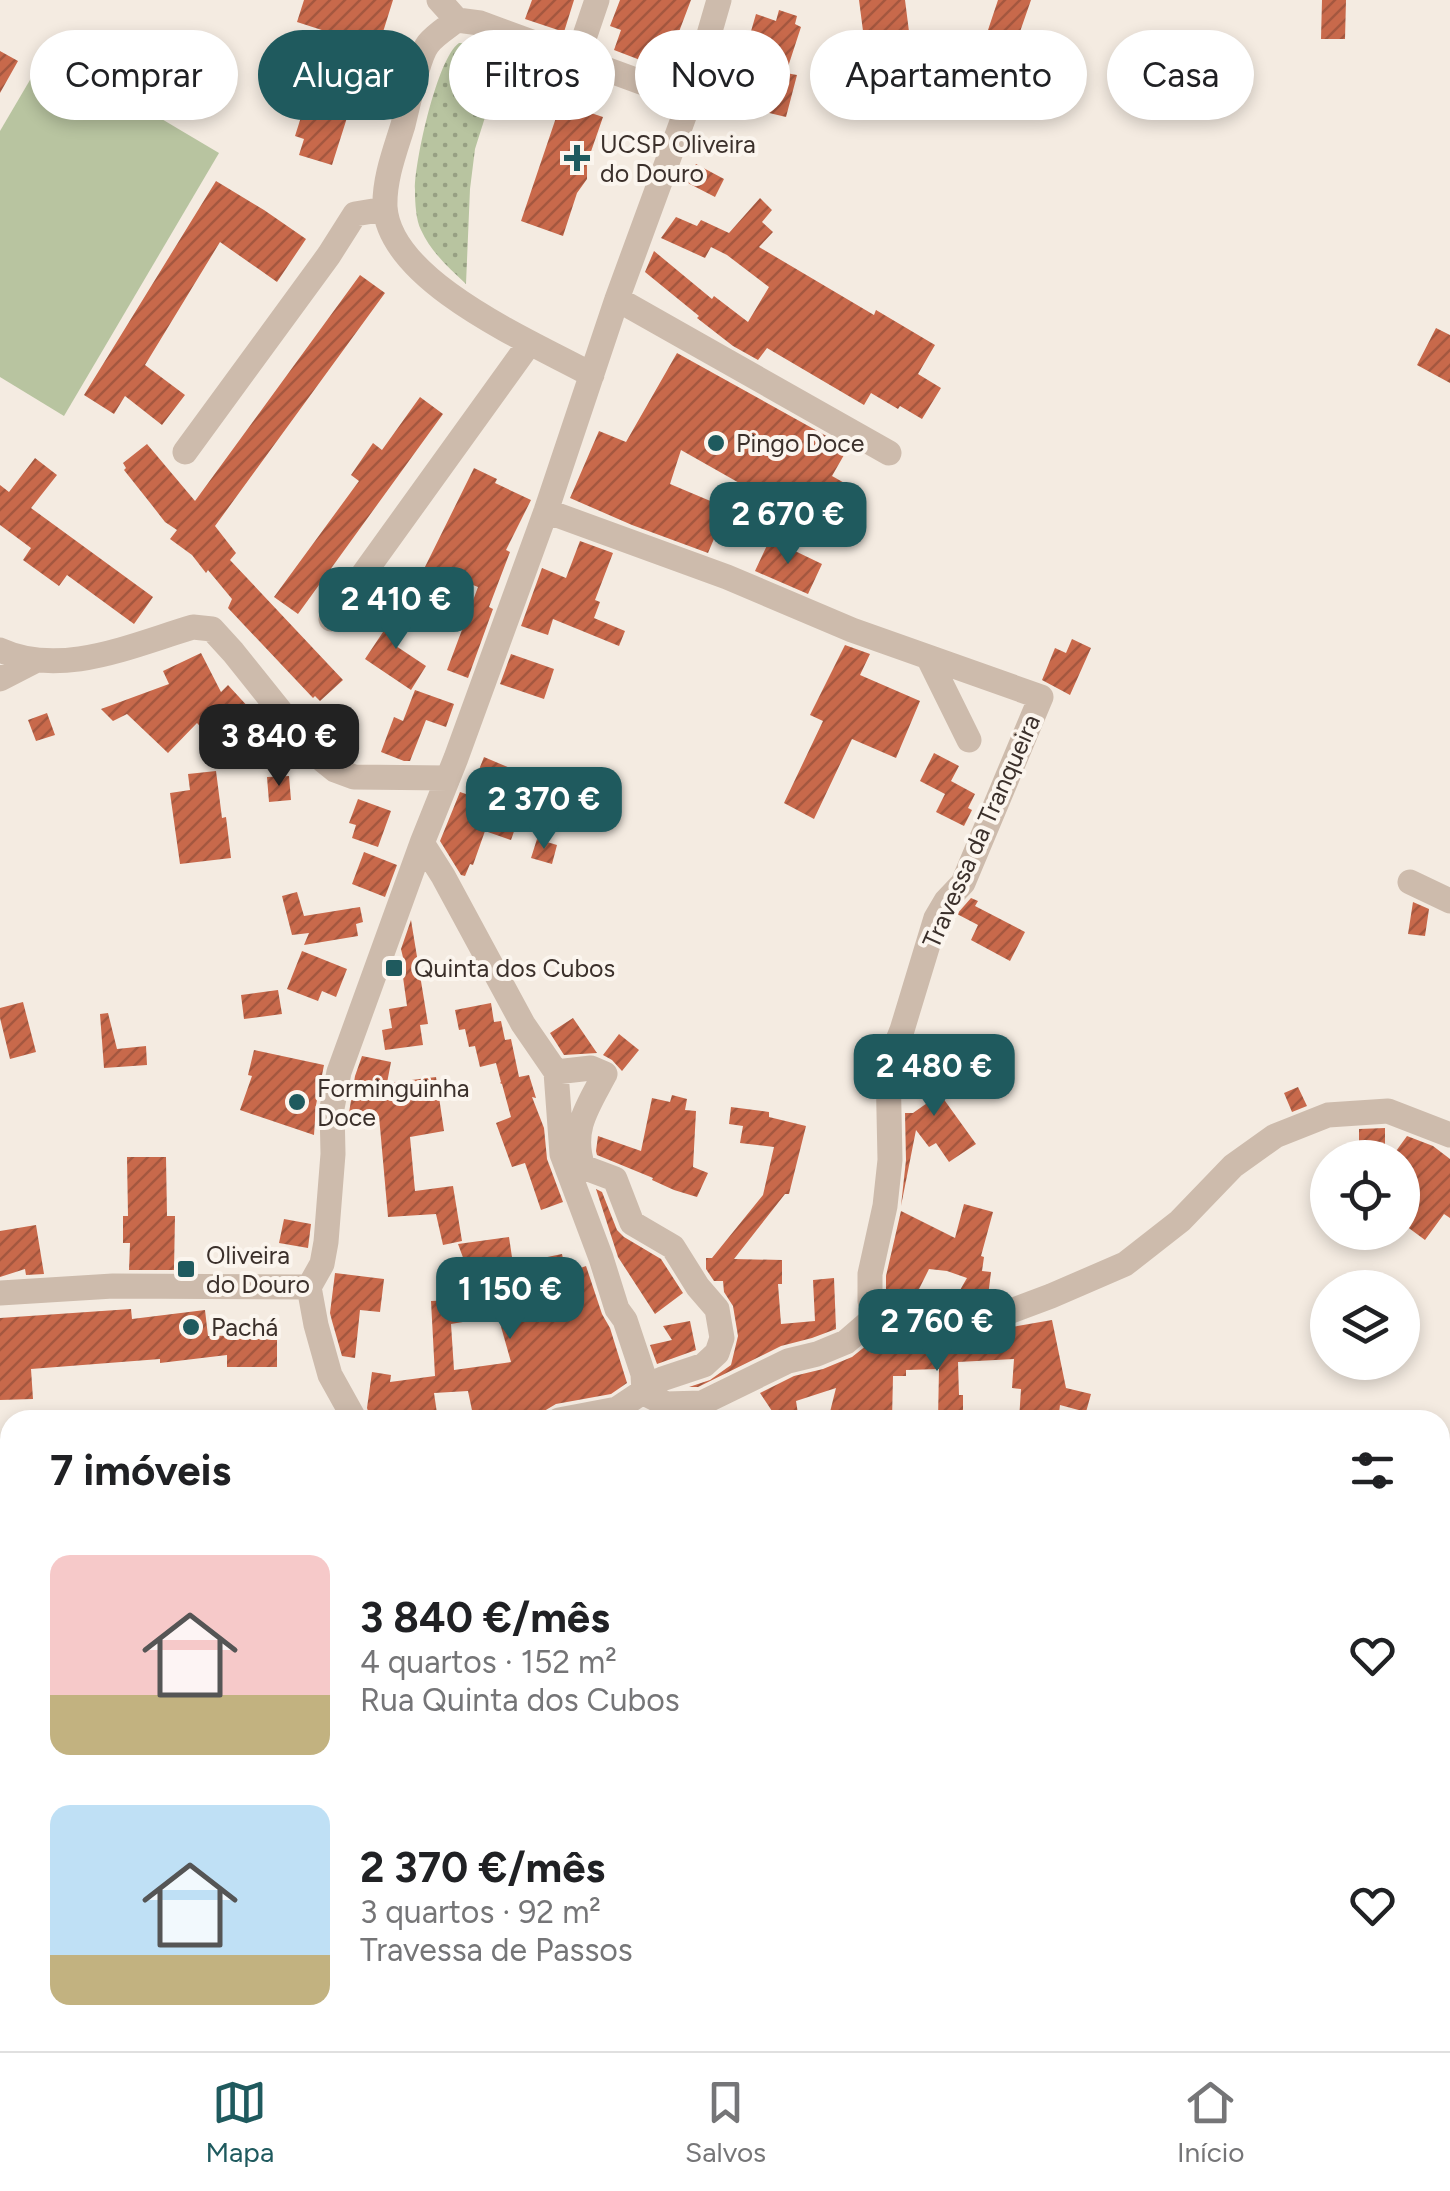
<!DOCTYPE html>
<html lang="pt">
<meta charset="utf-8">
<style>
:root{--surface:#fff;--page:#f6f6f6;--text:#202124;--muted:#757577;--line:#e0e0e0;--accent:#1f5a5e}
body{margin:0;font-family:Figtree,sans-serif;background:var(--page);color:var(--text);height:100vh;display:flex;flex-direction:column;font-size:38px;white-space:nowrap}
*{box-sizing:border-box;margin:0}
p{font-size:32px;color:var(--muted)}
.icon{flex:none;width:55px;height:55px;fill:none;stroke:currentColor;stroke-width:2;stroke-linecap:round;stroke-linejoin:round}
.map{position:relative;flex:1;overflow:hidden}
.side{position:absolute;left:0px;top:1410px;width:1450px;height:642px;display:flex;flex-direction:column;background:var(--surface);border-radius:30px 30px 0 0;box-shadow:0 5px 15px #0003}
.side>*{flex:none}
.hud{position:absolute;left:30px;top:30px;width:1390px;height:90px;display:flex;gap:20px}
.buttons{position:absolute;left:1310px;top:1140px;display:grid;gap:20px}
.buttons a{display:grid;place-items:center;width:110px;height:110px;border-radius:50%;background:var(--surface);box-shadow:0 5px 15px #0003;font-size:50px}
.price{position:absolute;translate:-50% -85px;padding:0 22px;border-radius:20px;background:var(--accent);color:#fff;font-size:32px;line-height:65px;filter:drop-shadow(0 2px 5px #0008)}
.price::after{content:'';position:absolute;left:50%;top:60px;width:30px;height:22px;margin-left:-15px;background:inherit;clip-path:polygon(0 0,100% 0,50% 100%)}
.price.selected{background:#222;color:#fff}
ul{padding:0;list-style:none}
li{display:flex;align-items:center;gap:30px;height:250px;padding:0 50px}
li span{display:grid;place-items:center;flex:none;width:280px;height:200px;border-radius:20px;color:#555}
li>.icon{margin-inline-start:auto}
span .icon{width:120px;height:120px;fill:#fffc;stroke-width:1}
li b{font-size:42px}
h2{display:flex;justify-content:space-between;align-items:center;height:120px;padding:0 50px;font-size:42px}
.pill{padding:0 35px;border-radius:45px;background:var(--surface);box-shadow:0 5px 15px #0003;font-size:35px;line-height:90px}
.pill.selected{background:var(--accent);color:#fff}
.tabs{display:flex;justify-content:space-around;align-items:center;height:140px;border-top:2px solid var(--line);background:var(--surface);font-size:28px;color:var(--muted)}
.tabs a{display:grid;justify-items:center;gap:5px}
.tabs .selected{color:var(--accent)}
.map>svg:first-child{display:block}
.grass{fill:#b8c4a0}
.park{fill:url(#park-dots)}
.building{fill:url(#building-hatch);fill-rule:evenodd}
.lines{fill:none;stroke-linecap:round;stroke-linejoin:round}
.minor{stroke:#cdbbac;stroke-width:25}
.poi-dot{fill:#1f5a5e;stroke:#fbf5ee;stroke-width:4}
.labels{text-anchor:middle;stroke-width:8;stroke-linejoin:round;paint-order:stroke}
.poi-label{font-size:25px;fill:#3b302b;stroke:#fbf5ee;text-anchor:start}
.street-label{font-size:25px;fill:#3b302b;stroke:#fbf5ee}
</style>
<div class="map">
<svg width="1450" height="2051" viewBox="0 0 1450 2051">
<defs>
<pattern id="park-dots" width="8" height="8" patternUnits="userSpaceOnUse" patternTransform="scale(2.5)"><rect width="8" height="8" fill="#b8c4a0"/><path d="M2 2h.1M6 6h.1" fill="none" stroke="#97a083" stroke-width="1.8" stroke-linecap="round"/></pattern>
<pattern id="building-hatch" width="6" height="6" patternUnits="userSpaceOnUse" patternTransform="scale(2.5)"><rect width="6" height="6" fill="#c8694b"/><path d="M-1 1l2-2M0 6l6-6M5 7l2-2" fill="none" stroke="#a4573f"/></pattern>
</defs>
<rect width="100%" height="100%" fill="#f4ebe1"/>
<!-- grass -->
<path class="grass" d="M47 51 219 153 64 416 0 377V131Z"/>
<!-- park -->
<path class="park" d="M459 43H466L504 57 475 149 470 189 466 284C449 268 431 252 421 230 416 220 415 203 415 191 414 164 437 58 459 43Z"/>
<!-- building -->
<path class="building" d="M304 0H393L373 64 365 61 332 165 299 155 304 139 295 136 328 32 297 22Z
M532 0H574L564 32 525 19Z
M620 0H691L677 37 674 36 661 68 614 50 621 30 610 26Z
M859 0H905L915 79 870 85Z
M998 0H1031L1014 49 1042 61 1036 75 1009 63 1000 82 965 65 977 39 984 42Z
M1322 0H1346L1345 39H1321Z
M779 10 797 16 795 24 801 27 786 73 797 75 786 117 752 109 757 88 736 83 756 14 776 21Z
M0 51 18 61 0 93Z
M561 103 603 117 587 163V179L577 193 563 236 521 221Z
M696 164 724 179 715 197 686 182Z
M216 181 264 210 306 239 277 282 220 242 145 365 185 395 162 425 125 396 114 414 84 395Z
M760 198 772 210 762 222 773 232 759 247 874 315 876 310 935 345 918 374 941 388 922 419 900 406 898 409 871 393 864 405 767 348 758 360 733 346 697 318 699 316 645 272 654 251 712 299 714 296 748 322 769 287 727 255 711 247 705 258 661 238 676 217 697 226 701 220 729 233Z
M360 275 385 293 215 526 236 553 230 560 343 680 320 701 315 696 313 698 228 608 232 599 208 570 206 573 192 555 170 539 177 530 165 522 151 504 124 470 126 468 123 463 147 444 195 501Z
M1436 328 1450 335V383L1417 365Z
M677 353 848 448 832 476 855 489 836 523 785 494 778 505 681 450 670 484 727 508 708 553 632 525 570 498 599 431 626 442Z
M420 397 443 414 298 614 274 597 359 481 351 475 373 443 382 450Z
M35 458 57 475 31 508 153 597 134 624 67 575 59 586 23 560 31 548 0 525V485L9 492Z
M474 468 497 479 495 483 531 500 506 550 510 552 489 607 493 609 468 678 447 670 478 587 443 573 440 579 423 571Z
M770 539 822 564 808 594 755 571Z
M580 541 613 553 595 600 600 602 594 618 625 631 619 646 553 619 548 635 521 626 542 568 566 578Z
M403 602 415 611 393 644 426 666 411 690 365 659Z
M1072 639 1091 648 1070 695 1042 680 1055 648 1066 653Z
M845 645 870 654 860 675 920 701 896 758 852 739 814 819 784 803 823 721 810 715Z
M201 653 221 692 228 685 263 723 243 741 234 731 218 746 197 723 168 753 127 714 113 721 101 709 169 684 163 671Z
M511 654 554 669 544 699 500 684Z
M415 690 454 704 446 727 426 720 410 761H404L381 752 394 717 403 721Z
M47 713 55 735 36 741 28 720Z
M934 753 959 766 951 781 975 794 968 808 972 810 964 826 936 812 945 794 920 781Z
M484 757 552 786 545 807 525 800 511 840 485 831 473 865 470 864 465 876 461 875 440 841 460 792 469 795Z
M216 771 222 818 226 817 231 858 180 864 170 793 190 790 188 774Z
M289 776 291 800 269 802 267 777Z
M358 799 391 811 378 847 352 838 356 825 349 823Z
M537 839 557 845 552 864 531 858Z
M364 852 397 865 385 897 352 884Z
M297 892 304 916 360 907 363 922 356 924 358 936 304 945 309 933 292 935 282 896Z
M971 898 978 901 975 906 1025 932 1010 961 971 940 978 925 957 914Z
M1413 902 1429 909 1425 936 1408 934Z
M411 920 428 1024 420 1025 423 1045 385 1050 382 1030 392 1028 389 1009 407 1006 402 970H406L401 949Z
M302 951 347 969 336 997 322 991 318 1001 287 989Z
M278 990 282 1014 244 1019 241 995Z
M23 1002 36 1052 10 1059 0 1018V1008Z
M491 1003 494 1022 501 1021 505 1040 511 1039 519 1077 529 1075 536 1098 532 1097 544 1128 547 1159 563 1202 541 1210 525 1163 512 1167 496 1123 511 1117 502 1084 500 1083 501 1082 496 1063 480 1067 475 1046 469 1047 465 1029 459 1030 455 1010Z
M108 1013 117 1049 146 1046 147 1065 104 1068 100 1014Z
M573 1018 597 1053 564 1055 550 1033Z
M619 1034 639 1050 622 1071 612 1060 603 1055Z
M915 1041 943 1095 940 1094 976 1144 949 1162 936 1143 929 1147 916 1130 901 1206 906 1160 905 1113H913L940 1094 924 1090 908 1060Z
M254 1050 324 1065 316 1105 314 1135 240 1110 252 1076 248 1075Z
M362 1056 391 1062 387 1083 436 1077 444 1131 410 1137 415 1191 453 1186 462 1241 443 1245 436 1214 388 1217 379 1116 348 1119 355 1076Z
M1298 1087 1307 1106 1292 1112 1284 1093Z
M672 1095 687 1099 685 1110 696 1111 693 1167 708 1173 697 1197 674 1190 652 1180 653 1178 597 1155 596 1151 598 1136 641 1151 652 1098 670 1102Z
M731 1107 769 1112V1117L806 1126 789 1194H785L734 1259 782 1260V1284H778L781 1324 815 1321 813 1280 834 1278 836 1329 812 1338 781 1346 698 1387H689L710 1380 731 1365 738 1336 733 1306 724 1292 723 1281H714L706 1269V1258H712L763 1195 774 1147 740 1143 743 1126 729 1124Z
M1385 1128V1158H1359V1129Z
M1407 1136 1433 1146 1450 1159V1218L1444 1214 1425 1240 1402 1223V1158H1391Z
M127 1157H166L167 1216H175L174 1270H129L130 1243H123V1216H128Z
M596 1189 602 1192 617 1230 624 1237 661 1259 683 1293 655 1314 618 1257Z
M964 1204 993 1212 981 1256 984 1257 982 1271 991 1272 988 1296 956 1297 967 1278 947 1271 929 1269 917 1293 901 1291 900 1294 886 1293V1276L901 1211 955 1238Z
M284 1219 311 1224 308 1248 279 1243Z
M36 1225 44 1274 26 1275 25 1269 0 1277V1231Z
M509 1237 513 1264 562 1254 566 1273 586 1266 602 1314 610 1328 627 1383 611 1394 556 1404 539 1414 501 1420H474L468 1391 434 1393 438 1420H371L367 1408 372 1372 391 1375 390 1382 435 1376 431 1301 452 1300 449 1283 471 1279 458 1244ZM498 1316 511 1362 454 1370 451 1324Z
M335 1273 384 1279 380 1312 360 1310 355 1358 342 1356 332 1321 330 1313Z
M131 1309 132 1319 205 1310 208 1336 277 1335V1367H227V1355L160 1363V1359L31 1369 33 1399 0 1400V1318Z
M1052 1320 1066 1388 1091 1394 1086 1412 1060 1405 1058 1420H1019L1021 1389 1012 1388 1014 1359 958 1362 959 1395H963V1420H938L939 1369 906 1370V1376H893L892 1420H828L836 1388 796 1401 799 1420H778L760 1393 794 1376 823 1369 852 1357 867 1345 894 1344V1332L1012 1327Z
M690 1321 696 1350 657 1364 650 1345 672 1340 663 1326Z"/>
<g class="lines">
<!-- minor -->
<path class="minor" d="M439 0 457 20
M457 20C448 27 435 35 428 44 419 55 407 108 403 125 395 151 384 179 385 207 390 283 534 343 592 375
M457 20 480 23 690 100
M577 59 597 0
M617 299 889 453
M185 452 329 255 355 214 385 209
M546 511 727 577 852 630 1041 697 963 883 946 901 936 918 902 1030 888 1065 890 1160 885 1206 870 1274V1301L875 1317
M331 619 529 344
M0 650C61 678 132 645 193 627L212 629 233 652 314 753 335 770 354 777 448 778
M929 659 969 740
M0 679 33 662
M422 843 443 876 523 1024 556 1072 562 1154 601 1258 617 1309 625 1320 643 1374 644 1393
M1410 882 1450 901
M556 1072 591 1068 605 1074C588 1106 570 1130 583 1167L615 1179 632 1223 673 1247 698 1287 717 1309 722 1338 717 1353 704 1365 662 1379 617 1409 559 1420
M0 1293 113 1286 309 1287
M644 1393 666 1404 702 1403 788 1361 817 1354 846 1342 875 1317 1011 1311 1051 1296 1125 1264 1180 1221 1233 1166 1275 1136 1328 1115 1388 1111 1450 1135
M355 1420 330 1375 316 1325 309 1287 322 1264 326 1242 333 1154 332 1108 339 1072 422 843 456 758 546 511 617 299 690 100 719 0
M0 1494 10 1493
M1440 1560H1450
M0 1891 10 1890
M161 2042V2051
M916 2042 942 2051
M478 2051 494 2042
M539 2051 540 2042
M1068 2051 1070 2042"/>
</g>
<!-- markers -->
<g class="poi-dot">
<path d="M572 143h10v10h10v10h-10v10h-10v-10h-10v-10h10z"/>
<circle cx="716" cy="443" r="10"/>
<rect x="384" y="958" width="20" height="20" rx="5"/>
<circle cx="297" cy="1102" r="10"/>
<rect x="176" y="1259" width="20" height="20" rx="5"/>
<circle cx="191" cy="1327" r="10"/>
</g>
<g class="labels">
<!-- poi labels -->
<g class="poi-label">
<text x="600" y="153">UCSP Oliveira<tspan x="600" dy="29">do Douro</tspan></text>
<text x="736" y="452">Pingo Doce</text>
<text x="414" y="977">Quinta dos Cubos</text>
<text x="317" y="1097">Forminguinha<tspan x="317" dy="29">Doce</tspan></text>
<text x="206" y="1264">Oliveira<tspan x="206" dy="29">do Douro</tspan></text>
<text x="211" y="1336">Pachá</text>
</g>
<!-- street labels -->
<g class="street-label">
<text transform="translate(981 831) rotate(-66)" y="9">Travessa da Tranqueira</text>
</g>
</g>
</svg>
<div class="buttons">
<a><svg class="icon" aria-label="locate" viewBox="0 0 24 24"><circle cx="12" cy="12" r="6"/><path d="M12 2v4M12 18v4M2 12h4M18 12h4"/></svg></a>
<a><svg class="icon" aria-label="layers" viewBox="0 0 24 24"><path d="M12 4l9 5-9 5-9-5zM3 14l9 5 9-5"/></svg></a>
</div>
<b class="price" style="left:788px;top:567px">2 670 €</b>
<b class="price" style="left:396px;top:652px">2 410 €</b>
<b class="price selected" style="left:279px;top:789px">3 840 €</b>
<b class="price" style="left:544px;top:852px">2 370 €</b>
<b class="price" style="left:934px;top:1119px">2 480 €</b>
<b class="price" style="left:510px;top:1342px">1 150 €</b>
<b class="price" style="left:937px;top:1374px">2 760 €</b>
<div class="hud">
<a class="pill">Comprar</a>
<a class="pill selected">Alugar</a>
<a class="pill">Filtros</a>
<a class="pill">Novo</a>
<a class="pill">Apartamento</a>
<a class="pill">Casa</a>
</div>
<section class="side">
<h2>7 imóveis<svg class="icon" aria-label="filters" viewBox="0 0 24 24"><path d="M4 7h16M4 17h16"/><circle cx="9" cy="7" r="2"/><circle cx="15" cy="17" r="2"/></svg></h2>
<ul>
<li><span style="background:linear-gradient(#f6c9c9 70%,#c2b280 0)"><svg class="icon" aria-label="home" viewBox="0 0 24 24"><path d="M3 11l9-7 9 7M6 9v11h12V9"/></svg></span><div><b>3 840 €/mês</b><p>4 quartos · 152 m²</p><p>Rua Quinta dos Cubos</p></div><svg class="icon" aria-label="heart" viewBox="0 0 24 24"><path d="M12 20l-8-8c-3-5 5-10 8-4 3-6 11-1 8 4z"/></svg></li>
<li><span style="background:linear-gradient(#bfe0f5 75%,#c2b280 0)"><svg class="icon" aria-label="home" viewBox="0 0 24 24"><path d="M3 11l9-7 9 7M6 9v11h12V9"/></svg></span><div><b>2 370 €/mês</b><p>3 quartos · 92 m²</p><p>Travessa de Passos</p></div><svg class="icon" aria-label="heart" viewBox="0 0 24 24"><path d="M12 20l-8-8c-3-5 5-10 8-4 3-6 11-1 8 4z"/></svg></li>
</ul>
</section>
</div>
<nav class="tabs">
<a class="selected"><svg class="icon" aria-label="map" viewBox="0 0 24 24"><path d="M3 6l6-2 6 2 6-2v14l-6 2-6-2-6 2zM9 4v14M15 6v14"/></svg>Mapa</a>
<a><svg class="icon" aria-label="saved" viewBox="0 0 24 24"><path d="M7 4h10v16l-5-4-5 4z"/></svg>Salvos</a>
<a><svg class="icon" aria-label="home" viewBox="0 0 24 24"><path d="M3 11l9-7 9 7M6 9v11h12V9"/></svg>Início</a>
</nav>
